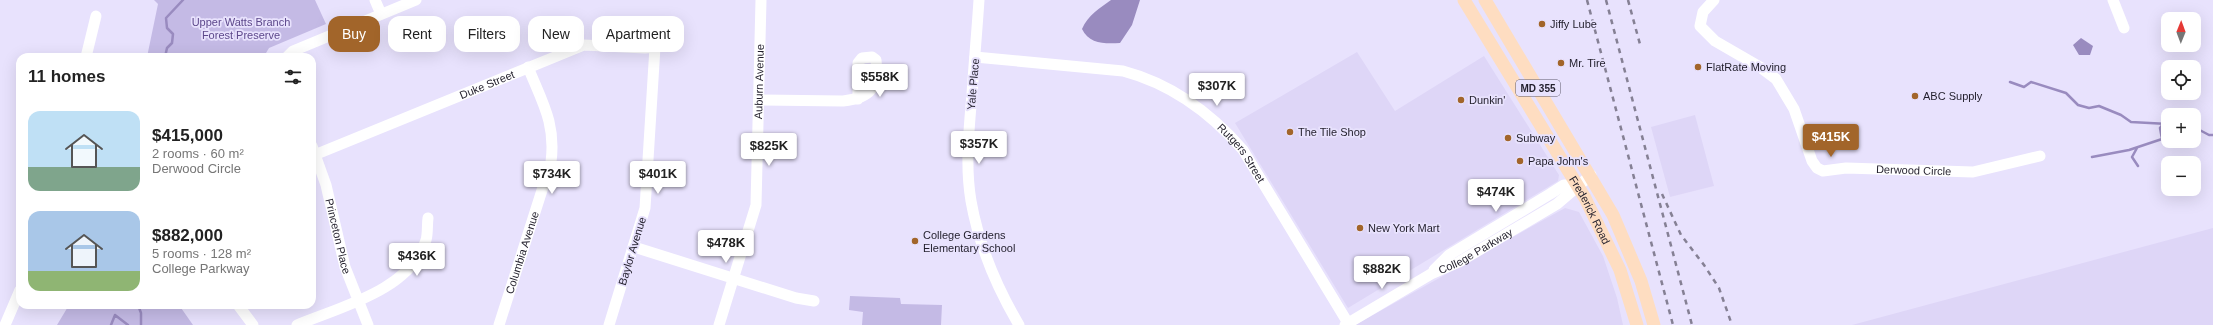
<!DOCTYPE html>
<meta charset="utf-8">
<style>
:root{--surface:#fff;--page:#f2f2f2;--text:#222;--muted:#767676;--accent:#a2652a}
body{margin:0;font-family:Arial,sans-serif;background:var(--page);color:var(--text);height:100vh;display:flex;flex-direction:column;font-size:15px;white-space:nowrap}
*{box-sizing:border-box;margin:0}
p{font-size:13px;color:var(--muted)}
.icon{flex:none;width:22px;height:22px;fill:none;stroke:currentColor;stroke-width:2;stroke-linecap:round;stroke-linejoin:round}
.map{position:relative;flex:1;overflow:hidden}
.drawer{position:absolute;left:16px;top:53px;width:300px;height:256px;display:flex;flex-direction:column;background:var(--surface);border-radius:12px;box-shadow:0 4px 16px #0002}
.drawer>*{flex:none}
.top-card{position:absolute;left:328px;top:16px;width:380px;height:36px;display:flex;gap:8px}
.needle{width:26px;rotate:1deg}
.tools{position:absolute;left:2161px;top:12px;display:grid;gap:8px}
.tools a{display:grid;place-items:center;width:40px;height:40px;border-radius:8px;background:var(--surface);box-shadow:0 4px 16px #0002;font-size:20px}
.price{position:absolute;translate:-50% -34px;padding:0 9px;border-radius:4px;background:#fff;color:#222;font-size:13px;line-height:26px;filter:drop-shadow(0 1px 2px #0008)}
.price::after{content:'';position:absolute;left:50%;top:24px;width:12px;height:9px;margin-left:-6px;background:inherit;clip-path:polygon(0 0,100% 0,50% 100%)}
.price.current{background:var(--accent);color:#fff}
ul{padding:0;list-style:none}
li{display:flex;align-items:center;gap:12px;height:100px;padding:0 12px}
li span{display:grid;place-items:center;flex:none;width:112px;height:80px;border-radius:12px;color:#555}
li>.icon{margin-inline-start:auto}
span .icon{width:48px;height:48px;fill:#fffc;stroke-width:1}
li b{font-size:17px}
h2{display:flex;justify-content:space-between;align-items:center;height:48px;padding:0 12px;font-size:17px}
.tag{padding:0 14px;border-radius:12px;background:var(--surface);box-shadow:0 4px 16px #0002;font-size:14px;line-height:36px}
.tag.current{background:var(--accent);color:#fff}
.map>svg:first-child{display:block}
.built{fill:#ded6f7}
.green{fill:#c4bae5}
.water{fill:#998bbf}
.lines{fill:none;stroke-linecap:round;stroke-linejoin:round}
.stream{stroke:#998bbf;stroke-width:2.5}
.minor{stroke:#fff;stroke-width:11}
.major{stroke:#feddc1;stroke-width:13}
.rail{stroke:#858094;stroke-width:2.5;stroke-dasharray:5 5;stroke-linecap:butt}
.poi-dot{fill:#a2652a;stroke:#e8e2fd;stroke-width:1.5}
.labels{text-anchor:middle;stroke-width:3.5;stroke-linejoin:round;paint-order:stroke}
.shield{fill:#e8e2fd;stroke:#5d596a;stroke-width:1}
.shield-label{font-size:10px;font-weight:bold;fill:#211e2b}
.park-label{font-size:11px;fill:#5d488b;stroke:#e8e2fd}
.poi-label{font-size:11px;fill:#211e2b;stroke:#e8e2fd;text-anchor:start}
.street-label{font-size:11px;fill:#211e2b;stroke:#e8e2fd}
</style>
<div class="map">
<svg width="2213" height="325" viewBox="0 0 2213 325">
<rect width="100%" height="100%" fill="#e8e2fd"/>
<!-- built -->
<path class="built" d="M1357 52 1395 111 1484 56 1559 175 1558 181 1348 308 1235 123Z
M1695 115 1714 186 1670 197 1651 127Z
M1565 208 1579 212 1603 256 1617 298 1623 325H1355Z
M2213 228V325H1852Z"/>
<!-- green -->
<path class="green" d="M154 0H315L326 24 269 48 266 53 251 57H147L158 4Z
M850 296 900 298 901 304 942 305 941 325H862L863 312 849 310Z
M69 305H179L193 325H57Z"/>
<!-- water -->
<path class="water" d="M1111 0H1140L1132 25 1120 43C1105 44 1089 44 1082 29 1088 15 1100 8 1111 0Z
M2081 38 2093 46 2090 55H2079L2073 45Z"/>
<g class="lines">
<!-- stream -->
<path class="stream" d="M165 57 167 48 172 43 173 34 167 28 166 18 183 0
M2010 82 2024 87 2031 82 2066 93 2078 105 2089 108 2099 106 2121 115 2131 122 2168 124
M2194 127 2209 135H2213
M2137 148 2132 157 2138 166
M2092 157 2129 150 2162 139 2160 128 2163 124
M138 305 141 313V325
M111 325 115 315 128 325"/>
<!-- minor -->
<g class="minor">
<path d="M375 0 381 14"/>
<path d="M979 0C977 31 974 63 972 94 969 129 965 166 971 201 979 246 996 286 1019 325"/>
<path id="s1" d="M1714 0 1703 12 1700 26 1715 41 1760 67 1776 79 1794 109 1812 161 1817 168 1823 171 1846 168 1973 172 2040 156"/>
<path d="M2113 0 2124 28"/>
<path d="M86 57 96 16"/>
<path d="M287 57 293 51 416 0"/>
<path id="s2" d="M975 57 1123 71C1172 84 1210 112 1243 150L1348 323"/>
<path d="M759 100 843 101C871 98 879 87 876 60L872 57 862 58 858 63V99"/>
<path id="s3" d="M312 146 326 185 345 267 368 325"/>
<path id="s4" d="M312 156 584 45 645 48 655 47 645 208 609 325"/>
<path d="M634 247 796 298 814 301"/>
<path d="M1434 270 1449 255 1550 194 1564 185H1577"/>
<path d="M238 305 253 325"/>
<path d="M5 325 20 290"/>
<path d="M297 325C340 307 411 290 426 240 428 233 427 225 428 218"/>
<path id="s5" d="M499 325 551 162C556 123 542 102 528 67"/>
<path id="s6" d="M719 325 756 205 761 0"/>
<path id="s7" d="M1345 325 1431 274 1459 262 1557 204 1591 175"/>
</g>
<!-- major -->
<g class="major">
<path id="s8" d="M1464 0 1585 198 1620 270 1637 325"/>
<path d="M1485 0 1613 215 1641 281 1654 325"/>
</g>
<!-- rail -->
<path class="rail" d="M1587 0 1673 325
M1606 0 1692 325
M1628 0 1641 48
M1662 194 1681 235 1704 265 1719 288 1732 325"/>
</g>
<!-- markers -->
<g class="poi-dot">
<circle cx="1542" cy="24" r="4"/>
<circle cx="1561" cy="63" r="4"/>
<circle cx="1698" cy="67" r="4"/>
<circle cx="1915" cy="96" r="4"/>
<circle cx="1461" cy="100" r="4"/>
<circle cx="1290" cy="132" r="4"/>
<circle cx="1508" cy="138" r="4"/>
<circle cx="1520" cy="161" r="4"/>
<circle cx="1360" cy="228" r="4"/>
<circle cx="915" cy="241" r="4"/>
</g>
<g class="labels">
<!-- shield labels -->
<rect class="shield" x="1516" y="80" width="44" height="16" rx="3"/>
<g class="shield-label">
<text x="1538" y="92">MD 355</text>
</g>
<!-- park labels -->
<g class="park-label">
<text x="241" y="26">Upper Watts Branch<tspan x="241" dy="13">Forest Preserve</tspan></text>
</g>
<!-- poi labels -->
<g class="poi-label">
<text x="1550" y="28">Jiffy Lube</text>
<text x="1569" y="67">Mr. Tire</text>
<text x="1706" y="71">FlatRate Moving</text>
<text x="1923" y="100">ABC Supply</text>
<text x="1469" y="104">Dunkin'</text>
<text x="1298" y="136">The Tile Shop</text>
<text x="1516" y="142">Subway</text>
<text x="1528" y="165">Papa John's</text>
<text x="1368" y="232">New York Mart</text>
<text x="923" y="239">College Gardens<tspan x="923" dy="13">Elementary School</tspan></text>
</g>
<!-- street labels -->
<g class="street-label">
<text dy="4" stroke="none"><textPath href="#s6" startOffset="249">Auburn Avenue</textPath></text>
<text dy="4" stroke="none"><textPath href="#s4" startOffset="189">Duke Street</textPath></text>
<text transform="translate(973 84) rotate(-85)" y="4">Yale Place</text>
<text dy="4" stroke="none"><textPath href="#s2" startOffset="296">Rutgers Street</textPath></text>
<text dy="4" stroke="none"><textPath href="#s1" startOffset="320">Derwood Circle</textPath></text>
<text dy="4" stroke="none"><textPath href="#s8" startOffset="245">Frederick Road</textPath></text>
<text dy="4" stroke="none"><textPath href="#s3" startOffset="94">Princeton Place</textPath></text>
<text dy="4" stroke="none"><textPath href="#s7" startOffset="150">College Parkway</textPath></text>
<text transform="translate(632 251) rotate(-73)" y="4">Baylor Avenue</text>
<text dy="4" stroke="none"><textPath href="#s5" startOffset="76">Columbia Avenue</textPath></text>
</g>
</g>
</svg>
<div class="tools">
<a><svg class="needle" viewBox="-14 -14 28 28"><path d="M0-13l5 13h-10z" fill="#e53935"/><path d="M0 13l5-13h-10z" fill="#767676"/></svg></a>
<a><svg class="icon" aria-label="locate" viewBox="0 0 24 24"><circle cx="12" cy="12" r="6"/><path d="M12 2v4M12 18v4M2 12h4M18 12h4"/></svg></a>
<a>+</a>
<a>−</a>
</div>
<b class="price" style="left:880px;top:98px">$558K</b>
<b class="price" style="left:1217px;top:107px">$307K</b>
<b class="price current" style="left:1831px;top:158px">$415K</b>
<b class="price" style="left:979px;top:165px">$357K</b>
<b class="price" style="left:769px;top:167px">$825K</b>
<b class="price" style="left:552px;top:195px">$734K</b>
<b class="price" style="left:658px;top:195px">$401K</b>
<b class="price" style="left:1496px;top:213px">$474K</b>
<b class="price" style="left:726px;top:264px">$478K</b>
<b class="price" style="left:417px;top:277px">$436K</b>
<b class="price" style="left:1382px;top:290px">$882K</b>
<div class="top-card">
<a class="tag current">Buy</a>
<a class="tag">Rent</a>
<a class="tag">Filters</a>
<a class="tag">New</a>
<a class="tag">Apartment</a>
</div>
<section class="drawer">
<h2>11 homes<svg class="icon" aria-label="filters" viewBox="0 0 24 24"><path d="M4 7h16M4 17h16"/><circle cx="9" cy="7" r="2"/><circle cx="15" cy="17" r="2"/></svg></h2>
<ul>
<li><span style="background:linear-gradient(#bfe0f5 70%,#7fa58c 0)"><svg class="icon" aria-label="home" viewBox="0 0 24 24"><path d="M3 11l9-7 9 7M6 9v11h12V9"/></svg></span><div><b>$415,000</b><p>2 rooms · 60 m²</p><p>Derwood Circle</p></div></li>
<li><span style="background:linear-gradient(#a9c7e8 75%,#8fb573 0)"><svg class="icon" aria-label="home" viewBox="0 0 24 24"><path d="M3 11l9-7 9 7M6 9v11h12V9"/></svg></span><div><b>$882,000</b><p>5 rooms · 128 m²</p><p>College Parkway</p></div></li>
</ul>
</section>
</div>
